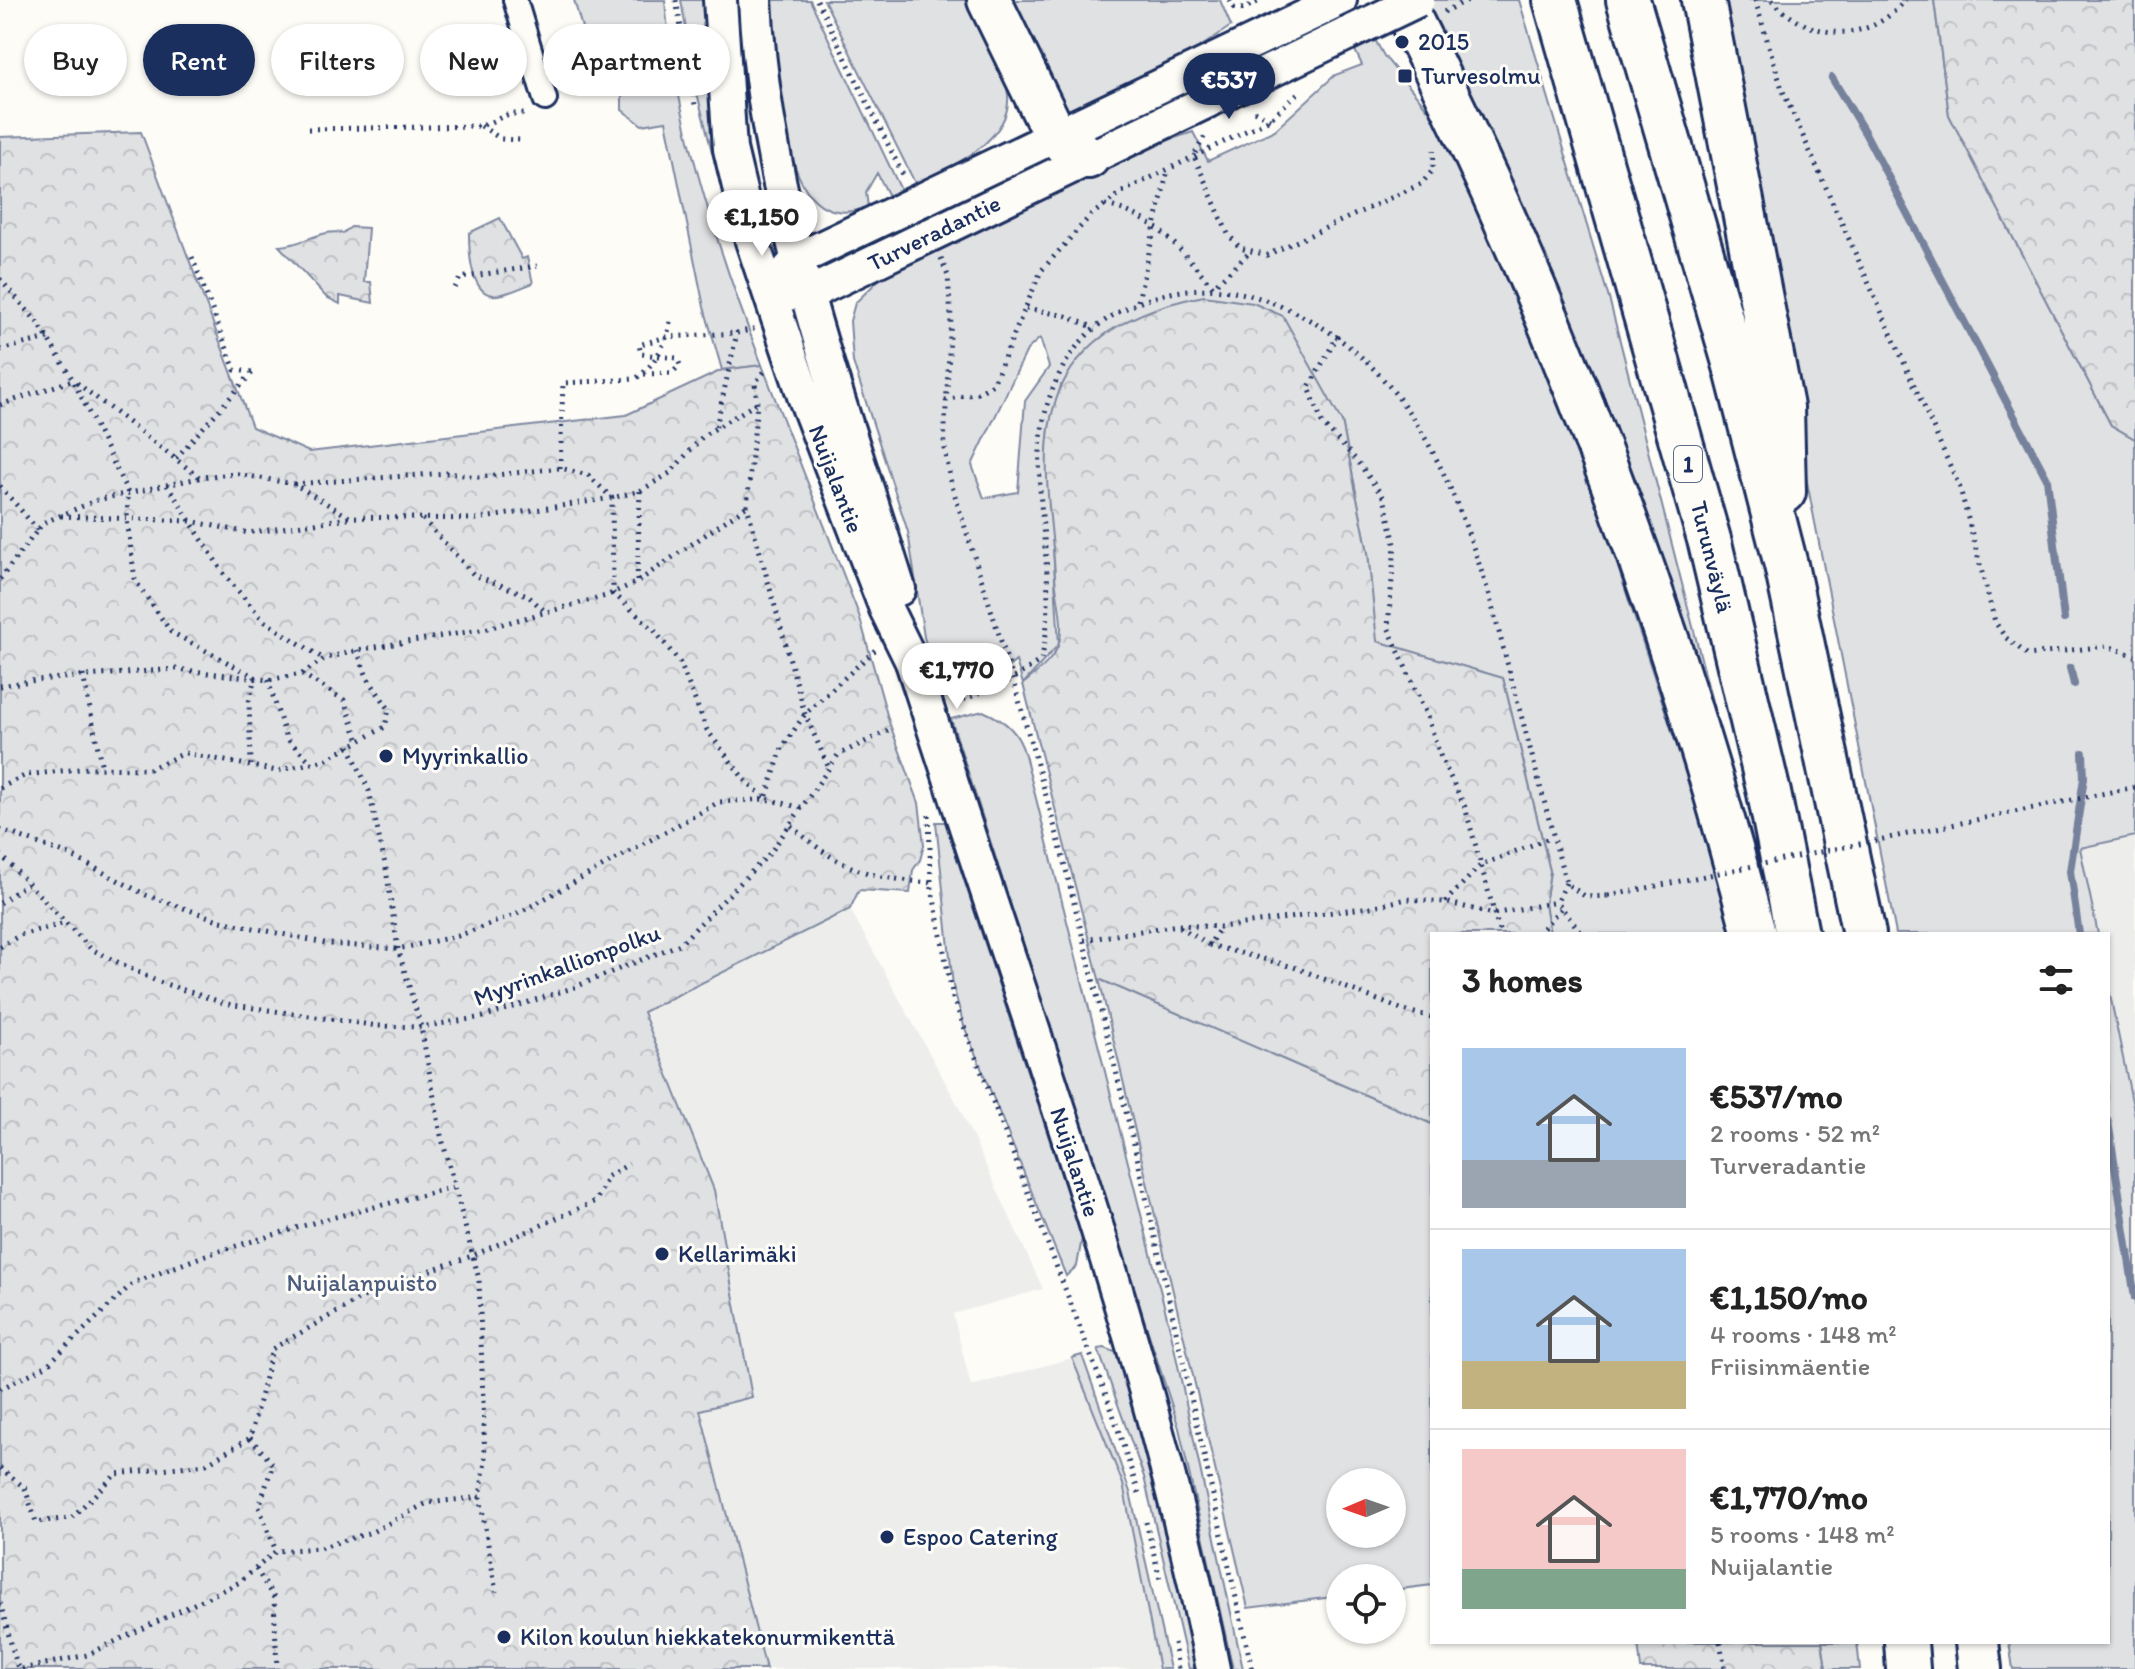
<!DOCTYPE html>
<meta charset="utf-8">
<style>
:root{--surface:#fff;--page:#f6f6f6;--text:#222;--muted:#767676;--line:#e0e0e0;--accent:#1b2f5e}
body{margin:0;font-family:Itim,sans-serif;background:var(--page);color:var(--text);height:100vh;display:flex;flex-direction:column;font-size:30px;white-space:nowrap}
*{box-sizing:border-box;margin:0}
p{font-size:26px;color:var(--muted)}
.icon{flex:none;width:44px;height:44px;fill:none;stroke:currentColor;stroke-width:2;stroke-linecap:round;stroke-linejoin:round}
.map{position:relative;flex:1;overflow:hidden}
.drawer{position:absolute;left:1430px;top:932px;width:680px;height:712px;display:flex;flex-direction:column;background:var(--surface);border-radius:0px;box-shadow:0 2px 6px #0004}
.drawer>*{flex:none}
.banner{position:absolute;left:24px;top:24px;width:760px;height:72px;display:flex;gap:16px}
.needle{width:52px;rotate:268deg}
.controls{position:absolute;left:1326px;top:1468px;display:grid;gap:16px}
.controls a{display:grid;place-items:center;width:80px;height:80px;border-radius:50%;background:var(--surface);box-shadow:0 2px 6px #0004;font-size:40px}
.price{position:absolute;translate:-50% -68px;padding:0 18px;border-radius:28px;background:#fff;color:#222;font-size:26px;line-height:52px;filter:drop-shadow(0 2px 4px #0008)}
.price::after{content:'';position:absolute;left:50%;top:48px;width:24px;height:18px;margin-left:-12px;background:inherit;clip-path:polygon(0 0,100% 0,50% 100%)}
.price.current{background:var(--accent);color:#fff}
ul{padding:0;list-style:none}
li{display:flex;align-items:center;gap:24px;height:200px;padding:0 32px}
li+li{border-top:2px solid var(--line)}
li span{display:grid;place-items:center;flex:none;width:224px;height:160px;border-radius:0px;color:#555}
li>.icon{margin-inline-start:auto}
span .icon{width:96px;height:96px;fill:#fffc;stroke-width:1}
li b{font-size:34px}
h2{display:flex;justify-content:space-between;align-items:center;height:96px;padding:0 32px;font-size:34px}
.chip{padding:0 28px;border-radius:36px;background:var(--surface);box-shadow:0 2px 6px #0004;font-size:28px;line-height:72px}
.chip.current{background:var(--accent);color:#fff}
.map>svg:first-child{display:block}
.built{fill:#edeeec}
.grass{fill:#e0e1e3;stroke:#7e88a0;stroke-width:2;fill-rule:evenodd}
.forest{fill:url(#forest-crowns);stroke:#7e88a0;stroke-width:2}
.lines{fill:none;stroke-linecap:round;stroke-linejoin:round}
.stream{stroke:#76819c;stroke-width:8}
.street-casing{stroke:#1b2f5e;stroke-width:28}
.secondary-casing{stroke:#1b2f5e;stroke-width:38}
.highway-casing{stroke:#1b2f5e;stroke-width:48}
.path{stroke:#1b2f5e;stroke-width:5;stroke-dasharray:2 6;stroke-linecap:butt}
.street{stroke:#fdfcf7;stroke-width:22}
.secondary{stroke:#fdfcf7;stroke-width:32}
.highway{stroke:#fdfcf7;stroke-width:42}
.secondary-bridge-casing{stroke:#1b2f5e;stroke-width:38;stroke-linecap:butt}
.path-bridge{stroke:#1b2f5e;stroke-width:5;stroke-dasharray:2 6;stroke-linecap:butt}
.secondary-bridge{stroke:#fdfcf7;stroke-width:32}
.poi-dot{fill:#1b2f5e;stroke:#fdfcf7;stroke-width:3}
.labels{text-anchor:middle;stroke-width:6;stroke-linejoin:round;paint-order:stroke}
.shield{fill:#fdfcf7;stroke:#5f6c8c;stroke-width:2}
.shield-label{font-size:22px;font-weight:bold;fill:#1b2f5e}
.poi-label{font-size:24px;fill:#1b2f5e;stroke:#fdfcf7;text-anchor:start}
.street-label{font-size:24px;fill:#1b2f5e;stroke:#fdfcf7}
.park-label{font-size:24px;fill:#4c5c7f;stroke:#fdfcf7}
</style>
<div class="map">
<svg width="2135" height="1669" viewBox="0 0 2135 1669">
<defs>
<pattern id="forest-crowns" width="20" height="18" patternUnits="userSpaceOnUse" patternTransform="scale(2)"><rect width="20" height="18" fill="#e0e1e3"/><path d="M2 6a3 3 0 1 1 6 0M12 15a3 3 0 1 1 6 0" fill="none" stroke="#c0c1c5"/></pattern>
</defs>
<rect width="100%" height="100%" fill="#fdfcf7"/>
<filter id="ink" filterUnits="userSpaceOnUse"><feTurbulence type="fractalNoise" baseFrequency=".0125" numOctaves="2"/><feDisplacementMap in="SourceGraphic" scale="16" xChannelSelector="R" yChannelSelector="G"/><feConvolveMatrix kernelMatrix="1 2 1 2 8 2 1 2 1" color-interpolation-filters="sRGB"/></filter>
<g filter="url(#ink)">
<!-- built -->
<path class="built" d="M2135 836V1116L2108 985V934H2098L2080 848Z
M850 909 959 1107 1043 1289 953 1314 971 1386 1072 1358 1123 1484 1159 1669H766L700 1410 752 1396 643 1012Z"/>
<!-- grass -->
<path class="grass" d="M574 0H665C674 117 720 256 762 365L722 370 704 307 666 121 642 125 622 110V86L588 88 595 73Z
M681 0H707L731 198 724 199 697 93Z
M764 0H810L902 192 890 198 877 173 866 192 868 207C795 234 787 138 779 91 774 61 769 30 764 0Z
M824 0H965C976 27 1006 68 1008 95 1012 141 949 168 916 185Z
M1010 0H1220L1231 26 1183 59 1076 112 1063 110Z
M1331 0H1353L1384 56 1450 136 1585 467 1723 886 1735 934H1550L1545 904 1550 871 1503 678 1376 641 1368 553 1342 422 1061 385 1049 429 1047 452 1059 644 1023 684 1016 661 1001 673 942 698 924 637 908 532 853 362 850 321 855 303 891 268 1099 163 1193 132 1208 161 1275 130 1335 75 1362 65ZM1040 338 1049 367 1025 401 1018 492 984 498 972 465 1027 350Z
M1418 0H1519L1610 302 1717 721 1709 722Z
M1717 0H1934L1949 115 2111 425 2135 439V836L2080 848 2098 934H1896L1756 223Z
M983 711C1006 721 1018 731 1025 755L1171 1333 1243 1669H1233L1179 1428 951 719Z
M936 822H945L1082 1238 1077 1266 1066 1276 964 1026 953 986Z
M1099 979 1432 1124V1585L1392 1590V1578H1340V1596L1248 1608ZM1340 1482H1392V1534H1340Z
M2108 985 2135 1116V1669H2013L2009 1642H2108Z
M1105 1348 1122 1355 1197 1668 1189 1669 1144 1477 1098 1349Z
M1082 1355 1130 1492 1170 1669H1159L1123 1484 1072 1358Z
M1822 1642H1857L1860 1669H1826Z"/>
<!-- forest -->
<path class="forest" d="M1934 0H2135V439L2111 425 1949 115Z
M141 132 252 427 309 452 626 415 722 370 762 365 859 615 889 722 919 803 924 845 920 860 913 870 910 893 859 890 850 909 643 1012 714 1190 752 1397 700 1410 766 1669H0V137Z
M500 218 522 259 527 257 533 283C522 287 509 294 497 295 470 298 469 250 469 233Z
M351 227 368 228 364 282H371L373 303 340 296V304L326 297 279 246C304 245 319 229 343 233Z
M1204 296 1253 303 1283 316 1342 422 1368 553 1377 641 1503 678 1550 871 1545 904 1550 934H1432V1124L1099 979 1023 684C1035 674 1055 659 1059 643 1065 624 1056 596 1055 576 1053 528 1042 478 1049 429 1061 345 1128 310 1204 296Z
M1638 1642H1822L1826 1669H1641Z"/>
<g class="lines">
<!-- stream -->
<path class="stream" d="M1832 78 1865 133 2047 479 2064 619
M2070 668 2074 684
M2079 934 2070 871 2084 778 2083 753
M2108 1121 2135 1298"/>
<defs>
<path id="street" d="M515 0 545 99"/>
<path id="secondary" d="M720 0 730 149 752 241 804 396 886 609 912 662
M755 0C765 204 839 396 899 589
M785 274 798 259 1340 0
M789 293 808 294 1347 34
M950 778C1045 1072 1153 1365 1213 1669"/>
<path id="highway" d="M989 0 1056 137 1088 157
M1401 0C1551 298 1671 611 1754 934
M1555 0 1710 543 1769 793 1797 934
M1628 0 1735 366 1786 565 1864 934
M1703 0 1782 407 1784 492
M1906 1642 1908 1669
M1977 1642 1980 1669"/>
</defs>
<!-- street casing -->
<use href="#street" class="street-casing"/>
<!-- secondary casing -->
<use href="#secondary" class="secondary-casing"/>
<!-- highway casing -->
<use href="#highway" class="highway-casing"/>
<!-- path -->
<path class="path" d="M676 0 695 105
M817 0 905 179
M1230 0 1234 8 1243 9 1262 0
M1755 0 1782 89 1960 488 1995 622 2005 637 2028 655 2108 646 2135 656
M1772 0C1808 41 1869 45 1905 0
M1254 111 1270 119
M481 126 501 139 521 140
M308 129 481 126 509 114H527
M1204 137 1194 156 1228 234 1240 248 1267 255 1421 184 1433 170 1434 150
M1105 205C1155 215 1181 250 1213 287L1249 253
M192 257 235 370 253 372
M941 258 948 276 951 317 944 444 951 483 1013 679 1059 842 1135 1148 1252 1669
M0 279 39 324 73 380 128 493 127 520 135 580 171 632 255 677 249 702 251 765
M455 288 460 278 537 266
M1138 301 1168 169
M1026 308 1066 316 1095 328
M1338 335 1309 387 1322 423 1358 462 1384 498 1395 544 1388 627 1429 721 1441 758 1465 807 1500 934
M0 350 48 338
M764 372 755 383 757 403 747 506 805 714 828 766
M644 374 672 373 680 365 677 358 641 354 639 345 666 337 737 333
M77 383 199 477
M945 400 978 393 993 384 1041 271 1091 215 1124 191 1270 119 1300 91
M0 405 73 380
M716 427 737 333 754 329
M176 458 252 373
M560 468 563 383 635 379C652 369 669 341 670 320
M294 484 447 473 478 477 560 468 588 475 612 498 613 593 654 630 680 663 707 730 744 779 766 799 782 748 805 714 875 650
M167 485 226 577 264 621 324 659
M0 486 38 530
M61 516 190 521 249 533 348 518
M423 519 474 575 527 595 547 613
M0 579 43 523 97 500 208 476 238 474 294 484 349 517 477 519 612 498 640 491 670 473 703 436 757 403
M637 581 640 491
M302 674 344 700 359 741
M83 675 102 768
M268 680 286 738 312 763
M0 686 36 680 176 669 268 680 302 674 324 659 357 650 480 630 606 596 637 582 747 506
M956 703 1013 679 1041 660C1065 569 1015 468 1057 379 1079 331 1116 307 1166 294 1208 284 1244 290 1283 307 1405 359 1450 474 1488 591L1566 883 1586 897 1608 896
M349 746 369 791 386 869 398 949 421 1027 441 1135 479 1279 485 1461 480 1497 496 1592
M0 788 26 775 88 768 149 769 185 753 277 771 325 760 385 727 389 709 367 677 357 650
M929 815 931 883 953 998 1111 1408 1140 1497
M791 826C842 870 865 877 931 883
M0 829 72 856 146 895 221 921 329 944 398 949 458 936 517 914 719 802 766 799 803 808
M0 854 91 949 156 981 227 1004 378 1026 421 1027 483 1017 575 987 680 944 771 852 838 755 891 729
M1566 883 1557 902 1582 934
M1445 902 1481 865 1552 837
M0 903 27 884
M1180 927 1209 945 1220 928
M1538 934 1561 908
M1084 940 1178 925 1221 927 1370 907 1407 899 1445 902 1493 914 1557 902
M1209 945 1294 967 1403 1010 1432 1017
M0 947 20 935 66 923
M0 1389 46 1366 133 1283 206 1255 323 1220 454 1187
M250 1438 273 1464 259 1507 276 1551
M0 1468 25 1488 36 1522 71 1518 116 1474 206 1464 250 1438 272 1349 381 1287 472 1256 596 1201 608 1176 629 1164
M1146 1522 1160 1579
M256 1569 274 1598 277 1669
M0 1603 18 1669
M1720 1642 1725 1669
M1174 1643 1178 1669
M22 1669 87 1655 240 1582 276 1551 319 1548 372 1532 427 1503 480 1497"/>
<!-- street -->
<use href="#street" class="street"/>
<!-- secondary -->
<use href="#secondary" class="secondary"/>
<!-- highway -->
<use href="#highway" class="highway"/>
<defs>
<path id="secondary-bridge" d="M1347 34 1418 0
M912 662 950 778"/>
</defs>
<!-- secondary-bridge casing -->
<use href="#secondary-bridge" class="secondary-bridge-casing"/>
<!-- path-bridge -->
<path class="path-bridge" d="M1444 12 1468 0
M1608 896 2135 787"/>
<!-- secondary-bridge -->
<use href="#secondary-bridge" class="secondary-bridge"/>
</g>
</g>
<!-- markers -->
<g class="poi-dot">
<circle cx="1402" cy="42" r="8"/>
<rect x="1397" y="68" width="16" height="16" rx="4"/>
<circle cx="386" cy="756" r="8"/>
<circle cx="662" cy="1254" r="8"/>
<circle cx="887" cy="1537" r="8"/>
<circle cx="504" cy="1637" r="8"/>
</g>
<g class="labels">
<!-- shield labels -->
<rect class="shield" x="1674" y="446" width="28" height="36" rx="6"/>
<g class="shield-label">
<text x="1688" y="472">1</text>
</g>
<!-- poi labels -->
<g class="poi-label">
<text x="1418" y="50">2015</text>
<text x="1421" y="84">Turvesolmu</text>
<text x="402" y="764">Myyrinkallio</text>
<text x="678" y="1262">Kellarimäki</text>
<text x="903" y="1545">Espoo Catering</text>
<text x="520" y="1645">Kilon koulun hiekkatekonurmikenttä</text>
</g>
<!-- street labels -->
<g class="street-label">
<text transform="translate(934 233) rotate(-26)" y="8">Turveradantie</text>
<text transform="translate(836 479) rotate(69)" y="8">Nuijalantie</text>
<text transform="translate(1712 557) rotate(76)" y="8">Turunväylä</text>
<text transform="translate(567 965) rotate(-20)" y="8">Myyrinkallionpolku</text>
<text transform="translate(1075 1162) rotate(72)" y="8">Nuijalantie</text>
</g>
<!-- park labels -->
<g class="park-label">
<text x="362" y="1291">Nuijalanpuisto</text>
</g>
</g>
</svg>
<div class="controls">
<a><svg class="needle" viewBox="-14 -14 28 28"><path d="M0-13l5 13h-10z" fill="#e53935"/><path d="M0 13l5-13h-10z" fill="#767676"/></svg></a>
<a><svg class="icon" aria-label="locate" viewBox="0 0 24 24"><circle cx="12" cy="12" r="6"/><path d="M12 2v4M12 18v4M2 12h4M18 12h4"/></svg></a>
</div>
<b class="price current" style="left:1229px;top:121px">€537</b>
<b class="price" style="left:762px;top:258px">€1,150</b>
<b class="price" style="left:957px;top:711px">€1,770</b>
<div class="banner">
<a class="chip">Buy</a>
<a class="chip current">Rent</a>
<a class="chip">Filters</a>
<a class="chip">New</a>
<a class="chip">Apartment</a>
</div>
<section class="drawer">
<h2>3 homes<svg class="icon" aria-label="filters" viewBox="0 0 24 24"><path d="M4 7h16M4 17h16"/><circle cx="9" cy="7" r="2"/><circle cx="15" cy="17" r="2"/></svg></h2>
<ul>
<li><span style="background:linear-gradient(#a9c7e8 70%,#9aa5b1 0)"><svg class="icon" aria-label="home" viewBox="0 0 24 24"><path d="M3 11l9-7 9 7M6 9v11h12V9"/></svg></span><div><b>€537/mo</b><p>2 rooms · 52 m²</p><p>Turveradantie</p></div></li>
<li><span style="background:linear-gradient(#a9c7e8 70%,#c2b280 0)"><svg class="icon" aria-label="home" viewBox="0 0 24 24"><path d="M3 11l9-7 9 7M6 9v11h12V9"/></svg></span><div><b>€1,150/mo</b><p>4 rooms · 148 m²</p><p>Friisinmäentie</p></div></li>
<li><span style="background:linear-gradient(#f6c9c9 75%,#7fa58c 0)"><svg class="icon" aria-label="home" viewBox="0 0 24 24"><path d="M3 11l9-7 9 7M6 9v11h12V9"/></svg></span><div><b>€1,770/mo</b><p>5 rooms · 148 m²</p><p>Nuijalantie</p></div></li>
</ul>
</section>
</div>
